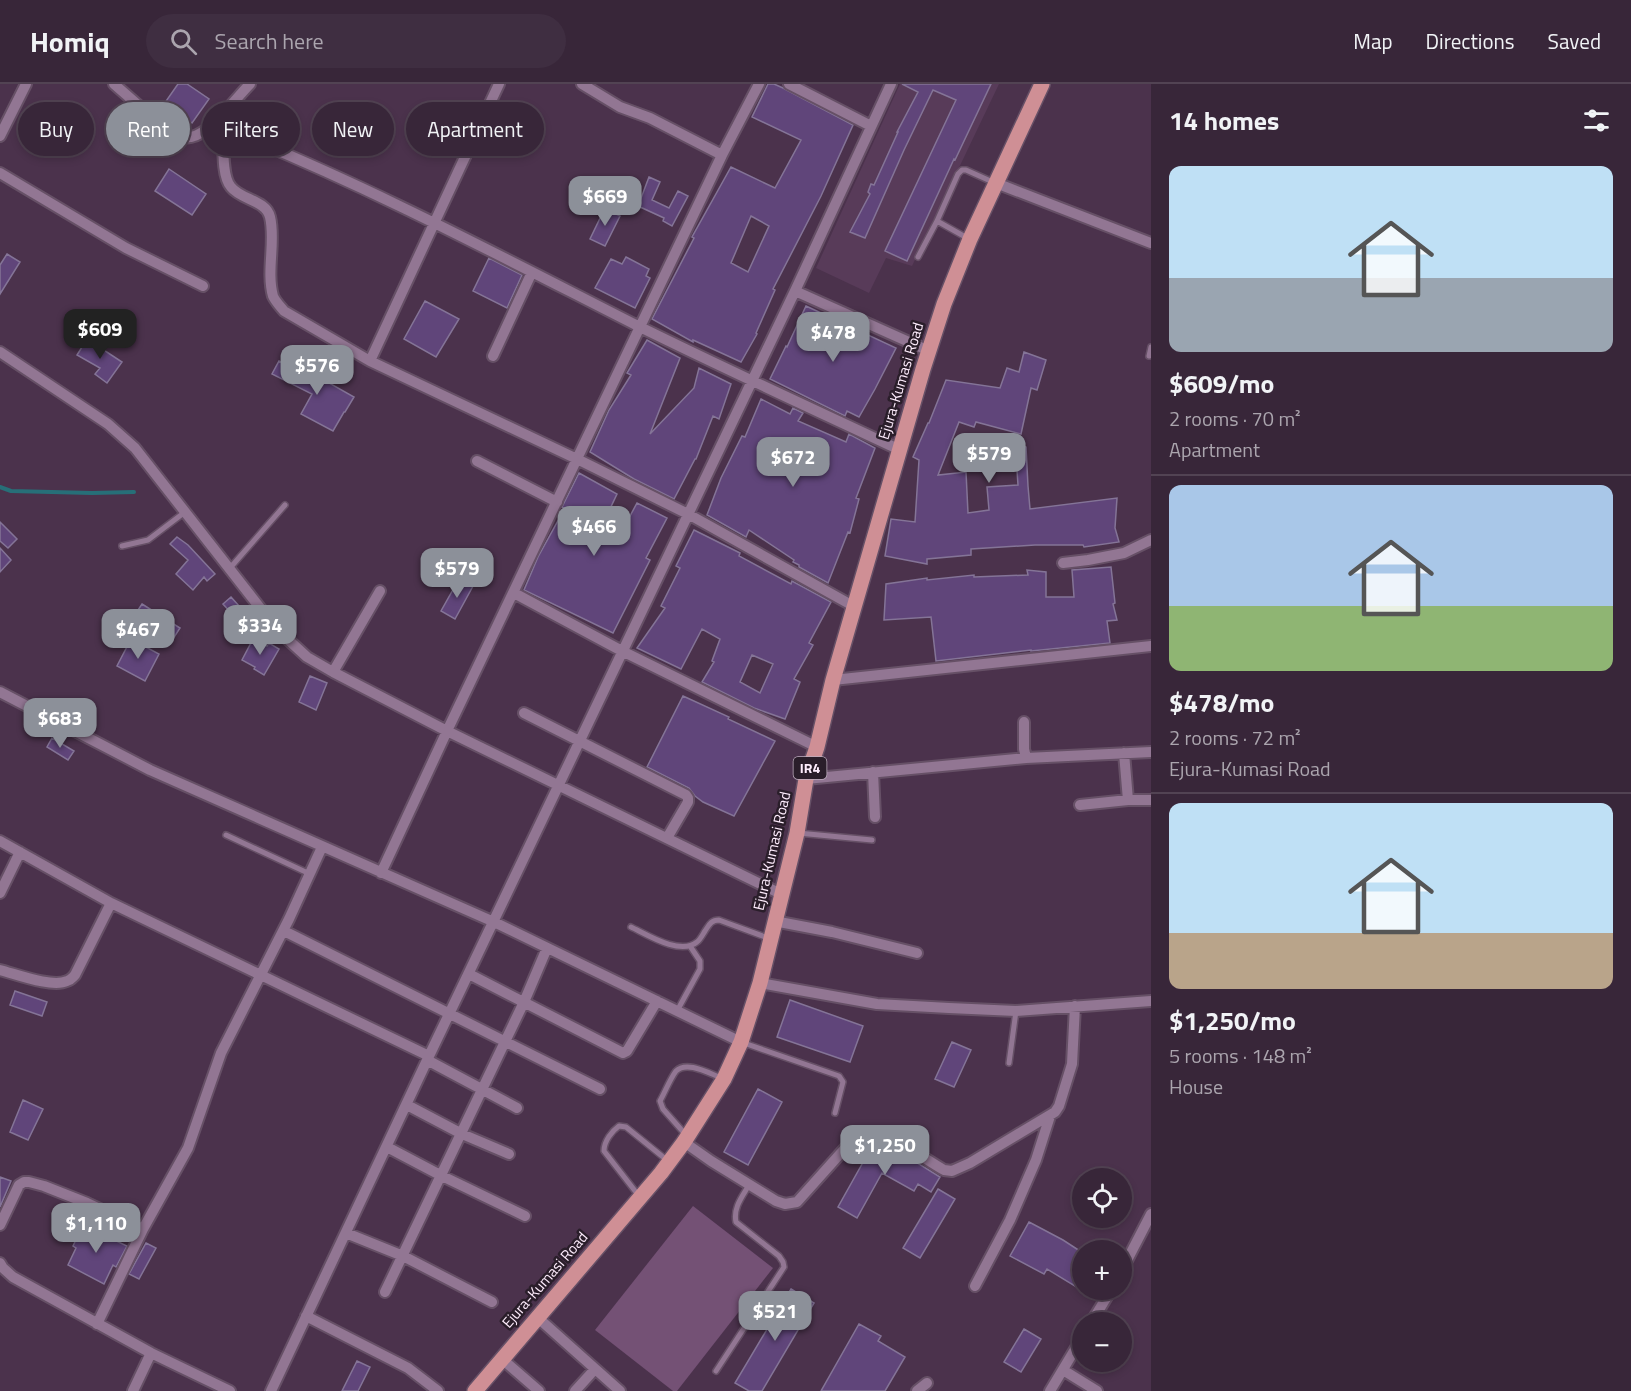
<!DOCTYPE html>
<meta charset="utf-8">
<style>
:root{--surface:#382639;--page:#3f2e41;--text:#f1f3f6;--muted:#aba5ae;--line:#524353;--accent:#8c9099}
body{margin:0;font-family:"Titillium Web",sans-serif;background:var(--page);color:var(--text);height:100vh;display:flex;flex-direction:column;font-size:22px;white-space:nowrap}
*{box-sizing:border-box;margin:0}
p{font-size:20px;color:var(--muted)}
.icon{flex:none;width:33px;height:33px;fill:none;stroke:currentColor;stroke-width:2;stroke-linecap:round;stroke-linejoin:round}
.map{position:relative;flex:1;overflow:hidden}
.panel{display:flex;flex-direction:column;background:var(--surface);width:480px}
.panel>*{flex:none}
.banner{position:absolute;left:18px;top:18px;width:570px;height:54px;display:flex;gap:12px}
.tools{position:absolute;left:1072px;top:1084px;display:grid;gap:12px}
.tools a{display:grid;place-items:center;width:60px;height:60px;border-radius:50%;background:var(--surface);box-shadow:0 3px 9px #0003,0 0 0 2px var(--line);font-size:30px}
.price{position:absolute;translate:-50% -51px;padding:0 14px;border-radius:12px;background:var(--accent);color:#fff;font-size:20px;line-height:39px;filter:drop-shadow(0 2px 3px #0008)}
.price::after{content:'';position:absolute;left:50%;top:36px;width:18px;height:14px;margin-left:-9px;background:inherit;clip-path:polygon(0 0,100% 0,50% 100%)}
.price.on{background:#222;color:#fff}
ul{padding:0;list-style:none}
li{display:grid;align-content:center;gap:12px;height:318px;padding:0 18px}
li+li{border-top:2px solid var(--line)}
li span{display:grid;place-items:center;height:186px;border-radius:12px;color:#555}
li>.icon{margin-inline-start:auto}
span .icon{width:108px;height:108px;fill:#fffc;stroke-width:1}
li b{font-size:26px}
h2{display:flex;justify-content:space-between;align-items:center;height:72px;padding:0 18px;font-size:26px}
.chip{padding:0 21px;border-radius:27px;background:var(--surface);box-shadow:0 3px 9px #0003,0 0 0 2px var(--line);font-size:21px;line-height:54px}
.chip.on{background:var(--accent);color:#fff}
header{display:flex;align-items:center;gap:36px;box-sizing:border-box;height:84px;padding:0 30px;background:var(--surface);border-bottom:2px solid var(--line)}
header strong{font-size:28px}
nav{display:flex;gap:33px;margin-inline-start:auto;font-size:21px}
.search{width:420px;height:54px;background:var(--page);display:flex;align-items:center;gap:15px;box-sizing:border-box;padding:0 21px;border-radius:33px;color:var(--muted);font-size:22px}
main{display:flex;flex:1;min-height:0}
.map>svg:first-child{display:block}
.built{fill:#583b59}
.pitch{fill:#745175}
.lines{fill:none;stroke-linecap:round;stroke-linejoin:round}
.stream{stroke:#276f78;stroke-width:4}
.building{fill:#60457a;stroke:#847497;stroke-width:1.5;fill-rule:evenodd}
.service-casing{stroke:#665066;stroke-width:8}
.minor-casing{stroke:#665066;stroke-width:14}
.primary-casing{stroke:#665066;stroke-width:18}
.service{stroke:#927693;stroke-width:5}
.minor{stroke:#927693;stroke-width:10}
.primary{stroke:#cf8f95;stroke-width:15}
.labels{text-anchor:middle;stroke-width:5;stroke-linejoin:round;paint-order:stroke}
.shield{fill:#2a1e2a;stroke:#beafbe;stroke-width:1.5}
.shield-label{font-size:14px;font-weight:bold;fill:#feedfd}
.street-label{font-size:15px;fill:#feedfd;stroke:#2a1e2a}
</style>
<header>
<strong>Homiq</strong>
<div class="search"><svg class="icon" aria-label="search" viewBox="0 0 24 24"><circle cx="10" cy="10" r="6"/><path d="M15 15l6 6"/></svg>Search here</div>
<nav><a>Map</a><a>Directions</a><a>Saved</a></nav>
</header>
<main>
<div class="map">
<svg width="1151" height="1307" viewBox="0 0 1151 1307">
<rect width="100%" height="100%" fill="#4b324c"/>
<!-- built -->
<path class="built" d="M900 0H999L912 182 886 174 869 209 816 184Z"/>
<!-- pitch -->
<path class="pitch" d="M693 1122 773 1184 677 1307H673L595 1246Z"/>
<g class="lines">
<!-- stream -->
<path class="stream" d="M0 403 11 407 92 409 134 408"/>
</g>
<!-- building -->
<path class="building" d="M178 0H187L209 15 192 39 164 20Z
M768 0H774L783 4 853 41 821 112 773 205 775 206 756 249 757 250 741 278 693 256V258L652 235 694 154 692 153 731 83 775 104 801 56 752 33ZM751 132 769 142 748 188 731 179Z
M902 0H991L955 76 954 75 907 177 885 167 956 16 933 6 904 66 865 154 850 148 870 110 868 108 871 100 874 101 898 48H897L918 8Z
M156 47 170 57 167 63 151 55Z
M169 85 206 110 192 131 155 107Z
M649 93 660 98 652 116 669 124 678 107 688 112 672 142 663 137 664 134 638 122Z
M605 124 620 132 605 162 590 155Z
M7 170 20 178 0 210V181Z
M626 173 649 185 646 192 650 194 635 224 595 204 611 175 622 180Z
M489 174 522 191 507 224 473 207Z
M425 217 459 235 436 273 404 255Z
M806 222 896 264 875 305 859 333 847 327 845 332 770 295 786 262 787 263Z
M87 255 122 278 107 299 95 290 100 284 77 271Z
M647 256 680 274 650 350 694 304 699 284 731 300 719 335 713 332 696 375H695L674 415 634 395 590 368 609 326 631 291 627 289Z
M1024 268 1046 276 1037 306 1031 304 1021 350 976 338 974 343 959 338 938 391 966 388 968 429 989 426 987 403 1018 401 1016 372 1017 360 1026 363 1028 402 1030 425 1117 414 1115 444 1119 458 1084 463 1083 461H1035L971 465V471L927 475V480L885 472 891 435 915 438 919 376 913 373 928 339H929L946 296 1000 304 1007 284 1019 288Z
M279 277 316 295 317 292 354 313 345 328H344L333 347 301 330 312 310 272 290Z
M761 315 790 330 793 324 803 329 798 337 846 358 849 350 875 364 856 414 859 415 850 449 848 448 828 499 799 483V481L793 478 794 476 749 446 746 453 707 431 721 394 742 352 745 353Z
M579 389 617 410 599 448 616 458 637 419 667 434 646 474 650 476 613 549 524 506 538 473 565 424 562 423Z
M0 438 17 455 8 464 0 457Z
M694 446 740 469 739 472 791 500 792 497 831 518 809 559 813 561 794 595 800 598 785 635 754 624 702 598 714 578 712 577 720 555 702 545 681 585 637 564 665 524 661 522 680 484 676 482ZM752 571 773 580 760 609 740 598Z
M177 453 188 461 215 490 207 497 204 493 193 506 176 490 188 476 170 460Z
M0 464 11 476 0 488Z
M1111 483 1115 519 1113 520 1117 536 1107 537 1110 559 1031 567V566L936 577 931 533 884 536 886 500 927 494V496L974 491V493L1028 491 1027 486 1046 488V513H1074L1072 486Z
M459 495 473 502 455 535 441 527Z
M231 513 248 532 240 539 223 520Z
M142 520 180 544 171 558 132 535Z
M131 555 159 570 145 597 117 582Z
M253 555 267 562 269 559 279 565 264 591 254 585 255 583 242 576Z
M310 592 327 599 316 626 299 618Z
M683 612 729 633 728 635 775 657 734 732 703 718 695 712 689 704 647 683Z
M52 654 74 667 68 676 47 663Z
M15 907 47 918 42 932 10 921Z
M790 916 863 942 850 978 777 953Z
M952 958 971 966 954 1003 935 995Z
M758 1005 782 1018 748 1081 724 1068Z
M23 1016 43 1025 28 1056 10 1048Z
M875 1057 895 1065 940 1093 931 1108 918 1100 914 1107 882 1089 857 1134 838 1123Z
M0 1093 11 1097 0 1123Z
M938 1105 955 1115 920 1174 903 1164Z
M1029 1138 1063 1156 1083 1169V1207L1047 1185 1044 1190 1010 1172Z
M83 1141 127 1162 116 1183 113 1181 104 1200 68 1181 76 1164 73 1162Z
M146 1159 156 1164 139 1195 129 1190Z
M791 1205 814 1219 762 1307H749L735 1299Z
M859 1240 881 1252 878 1257 905 1273 885 1307H821Z
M1024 1245 1041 1255 1021 1288 1004 1278Z
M357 1277 370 1283 358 1307H342Z"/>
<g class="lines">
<defs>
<path id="service" d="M937 137 969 155
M918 173 937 137 958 90 962 86H966L995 99
M1149 272 1151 263
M122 462 148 456 185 428
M230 484 285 421
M798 749 872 756
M226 751 310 790
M631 843C646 850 680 872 697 858 700 856 703 850 705 847 709 841 711 836 719 836L768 854
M677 927 700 885V877L690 862
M741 958 839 992 843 998 835 1029
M1009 979 1016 927
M686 1051 663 1025 660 1017C665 1008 670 995 676 987 687 976 710 990 722 994
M639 1112 604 1067C604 1057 612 1047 619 1042L626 1043 668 1077
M716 1287 784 1183 783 1178 779 1172 736 1138C733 1124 742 1113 749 1101"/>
<path id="minor" d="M114 0 169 48C176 52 183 55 191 53 211 49 235 15 250 0
M582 0 620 23 650 34 722 71
M789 0 871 42
M215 38 223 44C365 100 500 172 636 241 723 284 811 324 898 365
M223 44C224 59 221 92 231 103 241 116 266 116 270 133 276 157 266 187 273 212 275 217 280 222 284 227L370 277 577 375 688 430 855 523
M0 52 26 0
M0 89 126 164 203 202
M996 99 1151 159
M795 207 929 267
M0 268 108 340 135 364 261 525 283 551 307 573 333 588 447 647 781 810
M493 272 532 188
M370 277 499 0
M477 377 557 418
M1063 479 1088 476 1124 469 1151 456
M514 509 622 567 817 663
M333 588 380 507
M833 596 1151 562
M0 608 150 686 494 838 741 958
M524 629 686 711 688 714V718L667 754
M1024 638V665L1026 674 1151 668
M1124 669 1128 716
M873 688 875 733
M806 695 1026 674
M1080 721 1128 716H1151
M0 757 111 819 429 972
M381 789 447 647 722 71 759 0
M0 809 20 768
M774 837 832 848 917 869
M284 847 600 1005
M0 886C16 890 52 904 67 897 71 896 72 894 75 891L111 819
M469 890 623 969 627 967 657 917
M760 899 877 920 949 924 1016 927 1151 917
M427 976 517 1024
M407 1021 462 1050 509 1070
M684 1058 711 1077 776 1117 785 1120 797 1118 848 1061C855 1055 863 1050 873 1049 889 1049 928 1077 944 1086L952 1087 970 1079 1055 1028 1059 1022 1072 980 1075 922
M387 1063 442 1092 525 1132
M0 1141 19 1101 24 1098H29L44 1102 87 1119 143 1145
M346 1149 403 1172 492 1218
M0 1179 3 1184 13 1193 151 1269 230 1307
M1122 1186 1151 1130
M975 1202 1010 1136 1036 1076 1050 1032
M385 1208 524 918 547 864
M306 1232 408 1284 438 1307
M537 1233 620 1307
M1091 1239 1111 1206
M97 1240 143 1145 188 1064 221 969 289 835 322 763
M502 1275 539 1307
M1063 1286 1097 1307
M133 1307 151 1269
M271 1307 429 972 795 207 891 0
M575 1307 595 1285
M917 1307 927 1299
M1050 1307 1083 1252"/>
<path id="primary" d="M475 1307 661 1089 684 1058 724 995 741 958 760 899 797 749 806 695 817 663 833 596 923 285 944 220 970 155 1042 0"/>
</defs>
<!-- service casing -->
<use href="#service" class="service-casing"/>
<!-- minor casing -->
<use href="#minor" class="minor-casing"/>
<!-- primary casing -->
<use href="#primary" class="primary-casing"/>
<!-- service -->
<use href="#service" class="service"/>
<!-- minor -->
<use href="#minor" class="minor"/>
<!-- primary -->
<use href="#primary" class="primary"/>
</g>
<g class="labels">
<!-- shield labels -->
<rect class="shield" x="793.5" y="673" width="33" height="22" rx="4.5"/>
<g class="shield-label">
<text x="810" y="689">IR4</text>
</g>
<!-- street labels -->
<g class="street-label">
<text transform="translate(901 297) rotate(-73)" y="5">Ejura-Kumasi Road</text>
<text transform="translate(772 767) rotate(-77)" y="5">Ejura-Kumasi Road</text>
<text transform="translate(545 1196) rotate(-49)" y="5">Ejura-Kumasi Road</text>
</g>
</g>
</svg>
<div class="tools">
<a><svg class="icon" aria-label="locate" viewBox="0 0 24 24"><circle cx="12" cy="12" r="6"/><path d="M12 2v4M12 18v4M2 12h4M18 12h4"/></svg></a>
<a>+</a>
<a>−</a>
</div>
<b class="price" style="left:605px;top:143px">$669</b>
<b class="price on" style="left:100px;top:276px">$609</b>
<b class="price" style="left:833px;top:279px">$478</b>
<b class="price" style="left:317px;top:312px">$576</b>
<b class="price" style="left:989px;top:400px">$579</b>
<b class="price" style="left:793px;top:404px">$672</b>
<b class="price" style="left:594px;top:473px">$466</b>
<b class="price" style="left:457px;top:515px">$579</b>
<b class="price" style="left:260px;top:572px">$334</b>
<b class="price" style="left:138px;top:576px">$467</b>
<b class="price" style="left:60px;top:665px">$683</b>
<b class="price" style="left:885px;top:1092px">$1,250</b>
<b class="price" style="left:96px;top:1170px">$1,110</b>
<b class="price" style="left:775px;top:1258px">$521</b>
<div class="banner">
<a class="chip">Buy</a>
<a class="chip on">Rent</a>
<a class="chip">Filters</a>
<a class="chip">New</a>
<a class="chip">Apartment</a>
</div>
</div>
<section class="panel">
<h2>14 homes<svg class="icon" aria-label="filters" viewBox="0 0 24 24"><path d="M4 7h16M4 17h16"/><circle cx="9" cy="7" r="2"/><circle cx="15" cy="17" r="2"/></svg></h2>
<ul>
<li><span style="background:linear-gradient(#bfe0f5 60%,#9aa5b1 0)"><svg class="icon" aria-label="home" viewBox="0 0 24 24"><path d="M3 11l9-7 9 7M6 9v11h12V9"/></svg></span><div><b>$609/mo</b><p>2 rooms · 70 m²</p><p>Apartment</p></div></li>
<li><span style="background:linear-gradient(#a9c7e8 65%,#8fb573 0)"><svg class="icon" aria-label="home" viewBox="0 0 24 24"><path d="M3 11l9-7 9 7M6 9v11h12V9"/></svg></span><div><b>$478/mo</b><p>2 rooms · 72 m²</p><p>Ejura-Kumasi Road</p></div></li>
<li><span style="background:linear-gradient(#bfe0f5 70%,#b9a48a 0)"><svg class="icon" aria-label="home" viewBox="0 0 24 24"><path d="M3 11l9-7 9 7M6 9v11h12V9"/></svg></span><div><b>$1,250/mo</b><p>5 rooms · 148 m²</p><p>House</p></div></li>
</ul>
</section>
</main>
